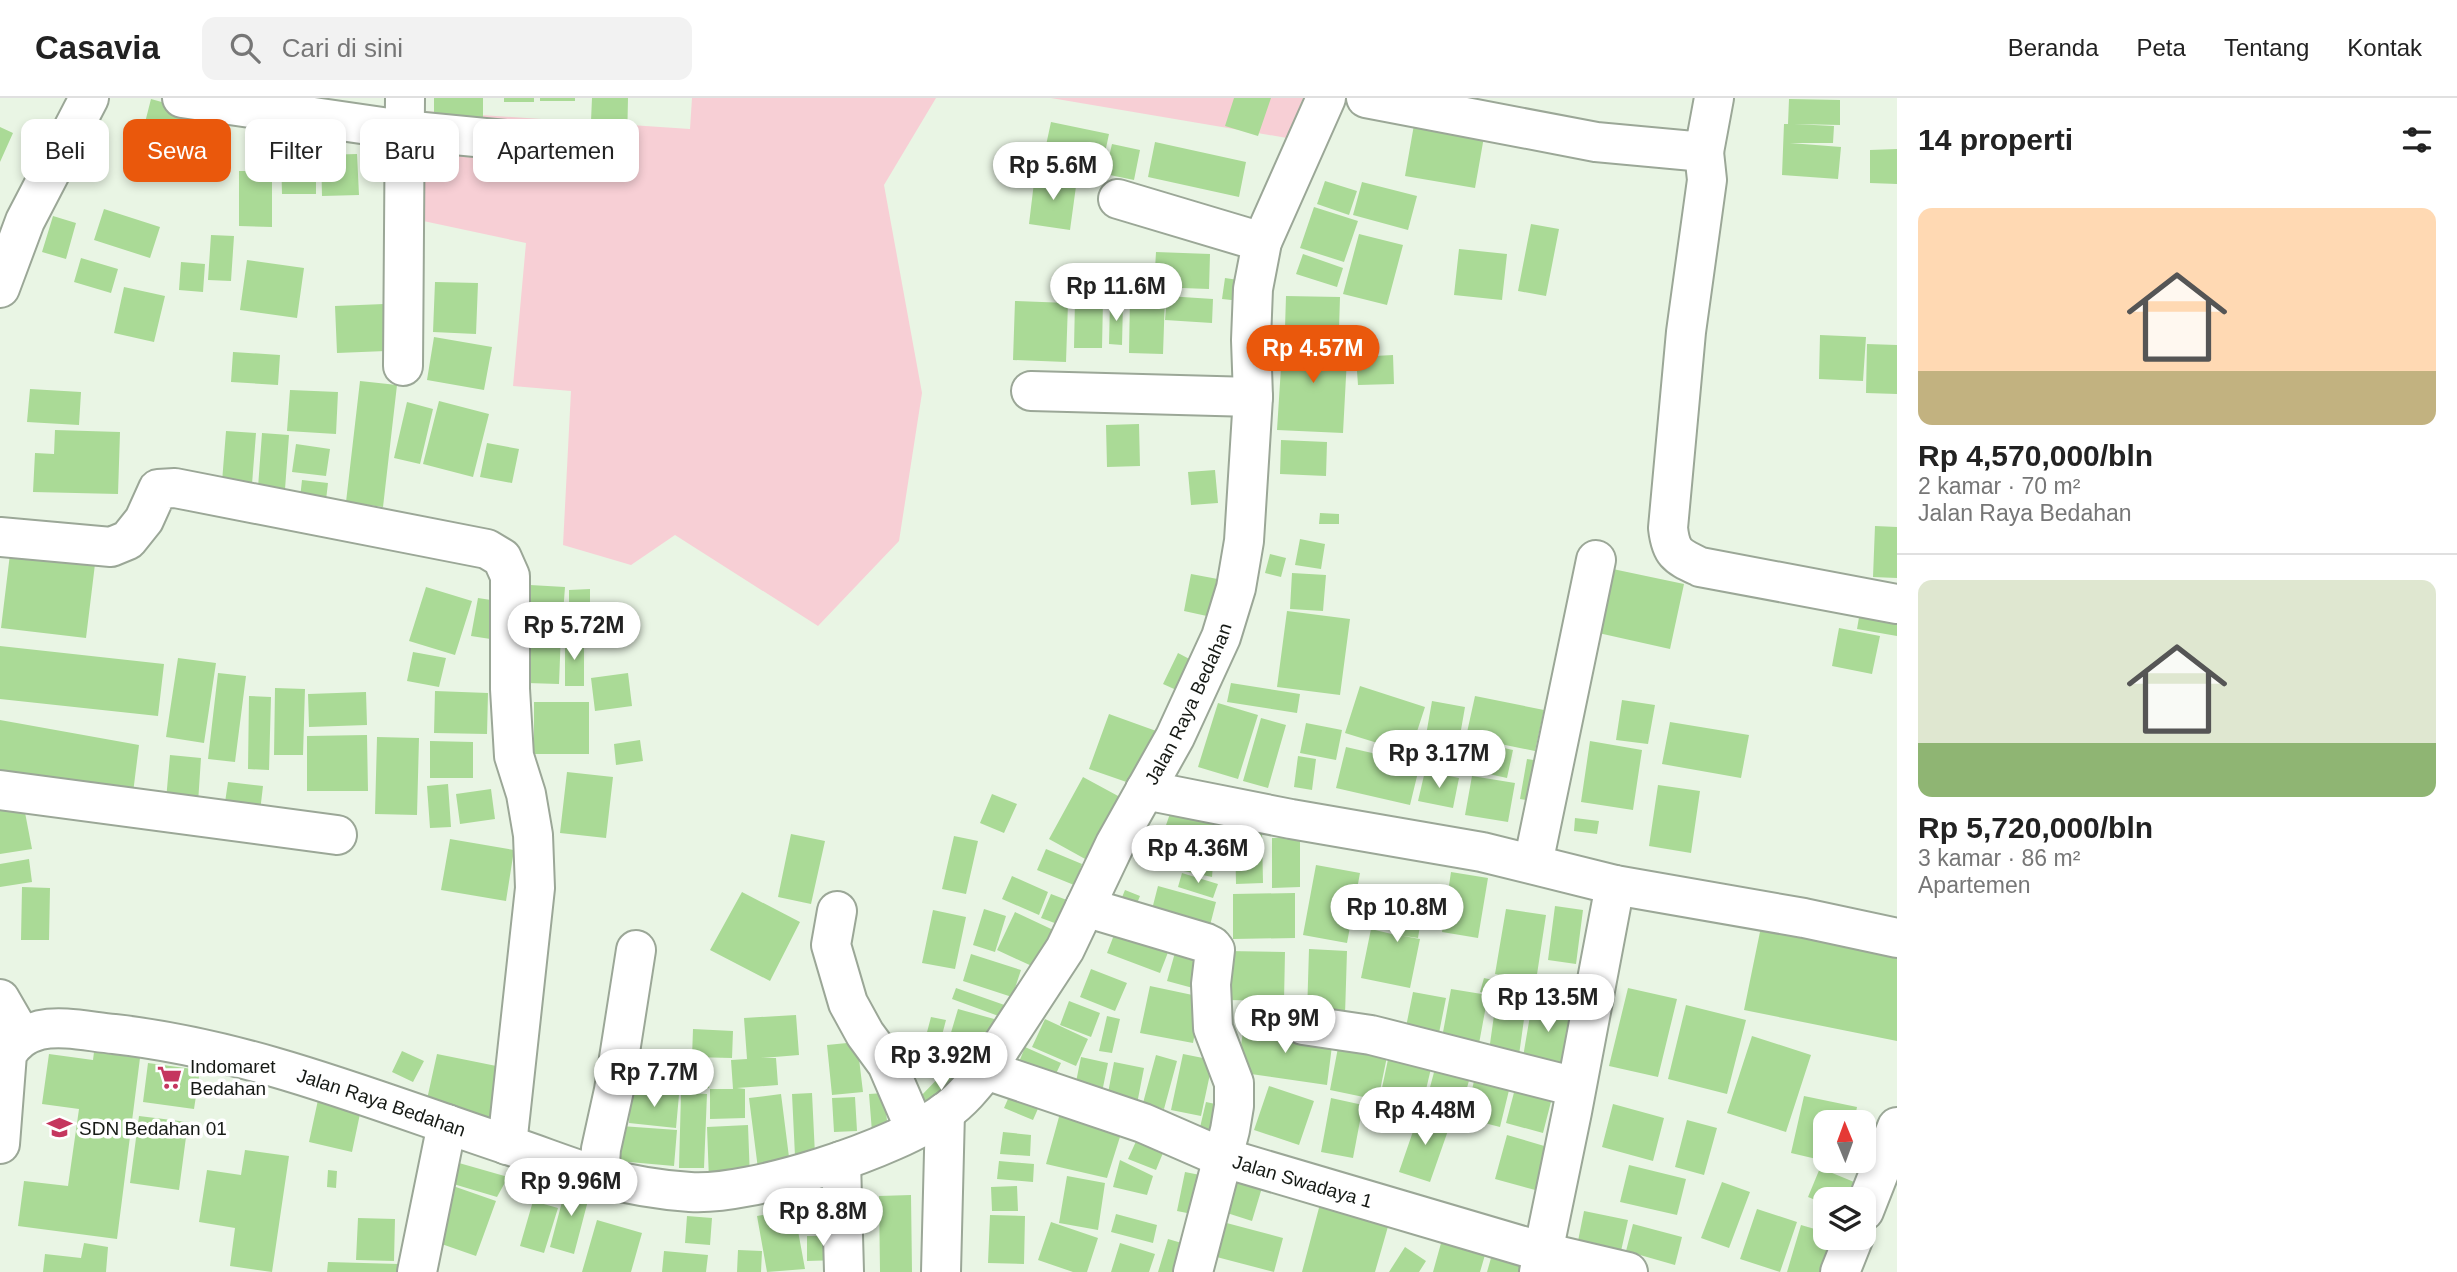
<!DOCTYPE html>
<html lang="id">
<meta charset="utf-8">
<style>
:root{--surface:#fff;--page:#f2f2f2;--text:#222;--muted:#767676;--line:#e0e0e0;--accent:#ea580c}
body{margin:0;font-family:Helvetica,sans-serif;background:var(--page);color:var(--text);height:100vh;display:flex;flex-direction:column;font-size:26px;white-space:nowrap}
*{box-sizing:border-box;margin:0}
p{font-size:23px;color:var(--muted)}
.icon{flex:none;width:38px;height:38px;fill:none;stroke:currentColor;stroke-width:2;stroke-linecap:round;stroke-linejoin:round}
.map{position:relative;flex:1;overflow:hidden}
.sheet{display:flex;flex-direction:column;background:var(--surface);width:560px}
.sheet>*{flex:none}
.banner{position:absolute;left:21px;top:21px;width:665px;height:63px;display:flex;gap:14px}
.needle{width:46px;rotate:359deg}
.buttons{position:absolute;left:1813px;top:1012px;display:grid;gap:14px}
.buttons a{display:grid;place-items:center;width:63px;height:63px;border-radius:14px;background:var(--surface);box-shadow:0 4px 10px #0003;font-size:35px}
.price{position:absolute;translate:-50% -60px;padding:0 16px;border-radius:24px;background:#fff;color:#222;font-size:23px;line-height:46px;filter:drop-shadow(0 2px 4px #0008)}
.price::after{content:'';position:absolute;left:50%;top:42px;width:21px;height:16px;margin-left:-10px;background:inherit;clip-path:polygon(0 0,100% 0,50% 100%)}
.price.current{background:var(--accent);color:#fff}
ul{padding:0;list-style:none}
li{display:grid;align-content:center;gap:14px;height:371px;padding:0 21px}
li+li{border-top:2px solid var(--line)}
li span{display:grid;place-items:center;height:217px;border-radius:14px;color:#555}
li>.icon{margin-inline-start:auto}
span .icon{width:126px;height:126px;fill:#fffc;stroke-width:1}
li b{font-size:30px}
h2{display:flex;justify-content:space-between;align-items:center;height:84px;padding:0 21px;font-size:30px}
.tag{padding:0 24px;border-radius:14px;background:var(--surface);box-shadow:0 4px 10px #0003;font-size:24px;line-height:63px}
.tag.current{background:var(--accent);color:#fff}
header{display:flex;align-items:center;gap:42px;box-sizing:border-box;height:98px;padding:0 35px;background:var(--surface);border-bottom:2px solid var(--line)}
header strong{font-size:33px}
nav{display:flex;gap:38px;margin-inline-start:auto;font-size:24px}
.search{width:490px;height:63px;background:var(--page);display:flex;align-items:center;gap:18px;box-sizing:border-box;padding:0 24px;border-radius:14px;color:var(--muted);font-size:26px}
main{display:flex;flex:1;min-height:0}
.map>svg:first-child{display:block}
.green{fill:#f7cfd5}
.building{fill:#aada96}
.lines{fill:none;stroke-linecap:round;stroke-linejoin:round}
.minor-casing{stroke:#9ba797;stroke-width:42}
.minor{stroke:#fff;stroke-width:38}
.labels{text-anchor:middle;stroke-width:7;stroke-linejoin:round;paint-order:stroke}
.street-label{font-size:19px;fill:#161a15;stroke:#fff}
.poi-label{font-size:19px;fill:#161a15;stroke:#fff;text-anchor:start}
</style>
<header>
<strong>Casavia</strong>
<div class="search"><svg class="icon" aria-label="search" viewBox="0 0 24 24"><circle cx="10" cy="10" r="6"/><path d="M15 15l6 6"/></svg>Cari di sini</div>
<nav><a>Beranda</a><a>Peta</a><a>Tentang</a><a>Kontak</a></nav>
</header>
<main>
<div class="map">
<svg width="1897" height="1174" viewBox="0 0 1897 1174">
<rect width="100%" height="100%" fill="#e9f5e4"/>
<!-- green -->
<path class="green" d="M692 0H936L884 87 922 295 899 443 818 528 675 437 631 467 563 447 571 293 513 288 526 145 414 121 422 13 690 31Z
M1051 0H1303L1287 40Z"/>
<!-- building -->
<path class="building" d="M434 0H483V20L434 18Z
M504 0H534V4H504Z
M540 0H575V3H540Z
M592 0H628L627 47 590 46Z
M1234 0H1271L1258 38 1225 28Z
M151 1 183 10 171 60 138 52Z
M1789 1 1840 2V27L1794 26 1834 28 1833 45H1790L1841 49 1838 81 1782 77 1784 26H1788Z
M188 8 212 13 201 65 178 60Z
M247 18 296 20 294 54 245 52Z
M1415 21 1485 33 1475 90 1405 78Z
M1051 24 1109 36 1100 78 1042 66Z
M0 29 13 35 0 64Z
M1155 44 1246 64 1239 99 1148 79Z
M1112 46 1140 52 1134 82 1105 76Z
M1897 51V86L1870 85V52Z
M316 56V96H282L281 57Z
M357 56 359 97 322 98 321 57Z
M239 73H272V129L239 128Z
M1035 76 1077 81 1070 132 1029 126Z
M1325 83 1357 93 1349 117 1317 106Z
M1362 84 1417 98 1408 132 1353 117Z
M1314 109 1358 123 1344 164 1300 150Z
M104 111 160 129 150 160 94 142Z
M53 118 76 125 66 161 42 154Z
M1531 126 1559 131 1546 198 1518 193Z
M1359 136 1403 147 1387 207 1343 196Z
M211 137 234 138 231 183 208 182Z
M1459 151 1507 156 1502 202 1454 197Z
M1156 154 1210 156 1209 191 1154 189Z
M1303 156 1343 170 1337 189 1296 176Z
M81 160 118 171 111 195 74 184Z
M247 162 304 170 297 220 240 212Z
M181 164 205 166 203 194 179 192Z
M1225 180 1245 183 1241 203 1222 201Z
M435 184 478 185 476 236 433 234Z
M124 189 165 198 154 244 114 235Z
M1130 197 1165 198 1163 256 1129 255Z
M1167 198 1213 201 1212 225 1165 222Z
M1286 198 1340 199 1339 231 1285 230Z
M1075 202H1103L1102 250H1074Z
M1015 203 1068 205 1066 264 1013 262Z
M1110 204H1123L1122 247 1109 246Z
M384 206 386 253 337 255 335 208Z
M1820 237 1866 239 1863 283 1819 281Z
M1283 238 1348 241 1343 335 1277 332Z
M434 239 492 249 484 292 427 282Z
M1867 246 1897 247V296L1866 295Z
M233 254 280 257 278 287 231 284Z
M1393 257 1394 286 1358 287 1356 259Z
M360 283 397 287 383 409 346 404Z
M30 291 81 294 79 327 27 324Z
M290 292 338 294 336 336 287 333Z
M439 303 489 316 473 379 423 366Z
M407 304 433 311 420 366 394 360Z
M1139 326 1140 368 1107 369 1106 327Z
M55 332 120 334 118 396 33 394 35 355 54 356Z
M226 333 256 335 251 399 221 397Z
M262 335 289 337 284 405 257 403Z
M1281 342 1327 344 1326 378 1280 376Z
M487 345 519 351 512 385 480 379Z
M296 346 330 351 326 378 292 374Z
M1215 372 1218 405 1191 407 1188 374Z
M302 382 328 385 326 402 300 400Z
M1320 415 1339 416V426H1319Z
M1875 428 1897 429V480L1873 479Z
M1300 441 1325 446 1321 471 1295 467Z
M10 456 95 466 86 540 1 530Z
M1270 456 1286 460 1281 479 1265 475Z
M1608 470 1684 486 1670 551 1594 534Z
M1292 475 1326 477 1323 513 1290 511Z
M1191 476 1223 482 1216 520 1184 513Z
M530 487 565 489 562 529 527 527Z
M426 489 472 503 455 557 409 543Z
M590 491V534H569V492Z
M478 500 504 504 497 542 471 538Z
M1862 502 1897 508V538L1857 531Z
M1287 513 1350 521 1340 597 1277 589Z
M1839 530 1880 538 1872 576 1832 568Z
M530 533 561 534 559 586 527 585Z
M565 539H584V588H565Z
M0 548 164 566 158 618 0 601Z
M413 554 446 560 439 589 407 583Z
M1178 555 1197 565 1183 595 1163 586Z
M178 560 216 565 204 645 166 639Z
M218 575 246 578 235 664 208 661Z
M628 575 632 608 595 613 591 580Z
M1231 585 1300 596 1297 615 1227 604Z
M1360 588 1425 609 1410 655 1345 635Z
M275 590 305 591 303 657H274Z
M435 593 488 595 487 636 434 635Z
M366 594 367 627 309 629 308 596Z
M249 598 271 599 269 672 248 671Z
M1475 598 1544 612 1535 653 1466 639Z
M1622 602 1655 607 1648 646 1616 642Z
M1432 603 1465 609 1458 649 1425 643Z
M534 604H589V656H534Z
M1218 605 1258 617 1238 681 1198 669Z
M1109 616 1159 634 1138 688 1089 671Z
M1261 620 1286 627 1268 690 1243 683Z
M0 622 139 647 132 703 0 680Z
M1670 624 1749 637 1741 680 1662 666Z
M1306 625 1342 632 1336 662 1300 655Z
M367 637 368 693H307V638Z
M377 639 419 640 417 717 375 716Z
M640 642 643 663 616 667 614 646Z
M430 643 473 644V680H430Z
M1472 643 1513 652 1507 680 1466 671Z
M1590 643 1642 652 1633 712 1581 704Z
M1346 649 1420 666 1410 707 1336 690Z
M170 657 201 660 198 705 166 702Z
M1298 658 1316 661 1312 692 1294 689Z
M1527 661 1540 663 1532 703 1520 701Z
M1425 673 1459 680 1453 710 1418 703Z
M567 674 613 679 606 740 560 735Z
M1472 678 1515 685 1508 724 1465 717Z
M1083 679 1131 705 1096 767 1049 741Z
M228 684 263 688 259 722 223 718Z
M448 686 451 729 430 730 427 688Z
M1658 687 1700 693 1691 755 1649 748Z
M491 691 495 721 460 726 456 696Z
M992 696 1017 706 1004 735 980 725Z
M23 704 32 751 0 756V708Z
M1172 710 1223 727 1216 747 1165 730Z
M1575 720 1599 723 1597 736 1574 733Z
M1262 735 1263 785 1236 786 1235 736Z
M791 736 825 743 811 806 778 799Z
M1158 736 1214 753 1212 779 1146 765Z
M954 738 978 743 966 796 942 791Z
M1272 740H1300V789L1272 790Z
M450 741 514 752 506 803 441 792Z
M1046 751 1082 766 1074 787 1037 772Z
M29 761 32 784 0 789V766Z
M1316 767 1360 775 1347 845 1303 837Z
M1451 774 1488 780 1478 840 1442 834Z
M1182 775 1218 786 1213 800 1178 789Z
M1012 778 1048 794 1039 817 1002 801Z
M1404 787 1426 791 1418 840 1398 837 1420 841 1410 890 1361 880 1371 831 1396 837Z
M1158 788 1216 804 1207 839 1149 823Z
M22 789 50 790 49 842H21Z
M1125 792 1140 798 1131 820 1116 814Z
M742 794 800 824 770 883 710 852Z
M1295 795V840L1233 841V796Z
M1051 796 1080 807 1071 831 1041 820Z
M1555 808 1583 812 1576 866 1548 862Z
M984 811 1006 818 995 854 973 847Z
M1506 811 1546 817 1536 883 1495 876Z
M933 812 966 819 955 871 922 865Z
M1015 814 1064 837 1047 875 997 852Z
M1119 824 1172 844 1160 875 1107 855Z
M1762 824 1897 851V943L1744 912Z
M1178 844 1215 854 1204 893 1167 883Z
M1309 851 1347 853 1345 917 1307 916Z
M1227 853 1285 854 1284 903 1226 902Z
M971 856 1021 872 1012 899 963 883Z
M1091 871 1127 885 1115 913 1080 899Z
M1484 880 1512 886 1509 900 1480 894Z
M1150 888 1202 899 1193 945 1140 935Z
M956 890 1019 912 1015 924 952 901Z
M1628 890 1677 901 1658 979 1609 968Z
M1451 891 1488 897 1478 951 1441 945Z
M1413 894 1446 900 1438 940 1405 934Z
M1069 903 1100 915 1091 939 1060 927Z
M1496 903 1526 907 1519 957 1489 953Z
M1532 906 1572 912 1563 965 1523 959Z
M1686 907 1746 922 1727 996 1668 981Z
M958 911 1005 924 997 952 950 938Z
M796 917 799 957 761 960H776L778 987 737 990 745 991V1020L710 1021V991H733L731 962 747 961 744 920Z
M1107 918 1120 921 1112 955 1099 953Z
M931 919 946 922 941 941 926 938Z
M1045 921 1088 941 1076 968 1032 949Z
M1244 927 1333 940 1327 987 1237 974Z
M693 931 733 933 732 960 692 959Z
M1752 938 1811 957 1786 1034 1727 1015Z
M1340 939 1389 949 1378 1002 1330 992Z
M857 944 863 994 832 997 827 947Z
M924 946 935 952 927 966 916 961Z
M970 949 984 963 967 981 953 967Z
M1025 949 1061 965 1054 980 1019 964Z
M1390 952 1433 962 1424 1000 1382 990Z
M402 953 424 963 413 984 392 974Z
M94 954 140 960 117 1141 18 1128 24 1083 68 1088 79 1011 42 1006 49 956 93 962Z
M437 956 511 971 499 1030 424 1015Z
M1183 956 1213 962 1201 1018 1171 1012Z
M1156 957 1177 963 1164 1011 1143 1005Z
M1081 959 1108 965 1101 999 1074 994Z
M682 963 710 964 709 990H681Z
M1437 963 1472 972 1459 1018 1425 1008Z
M1114 964 1144 970 1136 1011 1106 1005Z
M148 965 200 972 194 1011 143 1004Z
M946 972 963 988 937 1016 919 1000Z
M1476 975 1511 984 1500 1029 1465 1020Z
M1517 983 1554 992 1543 1035 1506 1025Z
M1015 985 1044 997 1033 1022 1004 1010Z
M1269 988 1314 1003 1299 1047 1254 1032Z
M631 993 679 997 676 1030 629 1025Z
M681 995 707 996 704 1070H679Z
M812 995 815 1057 795 1058 792 996Z
M884 995 888 1032 872 1034 869 996Z
M781 996 790 1067 758 1071 749 1000Z
M1804 998 1857 1009 1854 1024H1825V1063L1791 1055Z
M855 999 857 1033 834 1034 832 1000Z
M1331 1000 1363 1007 1353 1060 1321 1054Z
M318 1002 361 1011 352 1054 309 1044Z
M1206 1004 1234 1010 1225 1048 1197 1042Z
M1613 1006 1664 1020 1653 1063 1602 1049Z
M1062 1008 1125 1023 1107 1080 1046 1066Z
M1420 1013 1451 1024 1430 1084 1399 1074Z
M139 1018 188 1024 179 1092 130 1085Z
M1687 1022 1717 1030 1704 1077 1675 1069Z
M748 1027 750 1081 709 1082 707 1029Z
M621 1028 677 1032 674 1068 618 1063Z
M1003 1034 1031 1037 1030 1058 1000 1056Z
M1507 1037 1551 1050 1539 1093 1495 1081Z
M1138 1039 1165 1050 1156 1072 1128 1061Z
M245 1052 289 1058 272 1174 230 1168 235 1130 199 1124 207 1072 241 1077Z
M1120 1062 1153 1078 1147 1097 1113 1089Z
M452 1063 508 1079 497 1099 450 1085Z
M999 1063 1034 1066 1033 1084 997 1081Z
M1629 1067 1686 1081 1677 1117 1620 1104Z
M1820 1070 1859 1086 1853 1101H1825V1106L1808 1099Z
M328 1072 337 1073 336 1090 327 1089Z
M1185 1074 1210 1079 1202 1118 1177 1113Z
M1239 1075 1264 1083 1252 1123 1227 1115Z
M1067 1078 1105 1085 1098 1132 1059 1125Z
M1722 1084 1750 1094 1729 1150 1701 1140Z
M567 1085 591 1091 574 1156 550 1149Z
M835 1086 837 1128 802 1130 799 1088Z
M453 1088 496 1103 476 1158 433 1143Z
M1017 1088 1018 1113H992L991 1089Z
M911 1097 912 1174H880L879 1098Z
M533 1103 558 1110 544 1155 520 1148Z
M1320 1106 1389 1125 1375 1174H1302Z
M794 1111 805 1171 767 1174 757 1118Z
M1757 1111 1797 1124 1780 1174 1740 1161Z
M1584 1113 1628 1122 1619 1162 1576 1153Z
M1116 1116 1157 1127 1153 1145 1111 1134Z
M990 1117 1025 1118 1024 1166 988 1165Z
M687 1118 712 1120 710 1147 685 1145Z
M358 1120 395 1121 394 1163 356 1162Z
M597 1122 642 1135 631 1174H582Z
M1219 1123 1283 1140 1274 1174 1209 1157Z
M1051 1124 1098 1140 1087 1174H1073L1038 1162Z
M1633 1126 1682 1139 1675 1167 1626 1153Z
M1801 1127 1825 1134V1139H1843L1836 1174H1787Z
M807 1138H838L839 1162 807 1163Z
M1443 1138 1487 1150 1480 1174H1433Z
M1168 1141 1192 1148 1184 1174H1158Z
M84 1145 108 1149 106 1174H43L45 1156 81 1160Z
M1120 1145 1155 1156 1149 1174H1111Z
M1405 1149 1426 1163 1419 1174H1389Z
M738 1152 762 1153 761 1174H737Z
M664 1153 708 1157 706 1174H662Z
M1491 1160 1536 1173V1174H1487Z
M328 1164 399 1166V1174H327Z"/>
<g class="lines">
<defs>
<g id="minor">
<path d="M182 0 403 32 558 47"/>
<path d="M1366 0 1596 44 1704 54 1714 0"/>
<path d="M1704 54 1707 82 1686 234 1668 430C1671 456 1677 458 1700 469L1897 506"/>
<path d="M1118 101 1262 144"/>
<path d="M0 190 25 123 89 0"/>
<path d="M403 268 405 0"/>
<path d="M1031 293 1253 299"/>
<path d="M0 439 111 449 128 442 144 422 158 391 175 390 487 451 502 460 510 478V591L514 658 526 696 533 737 535 790 507 1047"/>
<path d="M0 692 337 737"/>
<path d="M1145 692 1291 721 1482 754 1615 787 1804 820 1897 840"/>
<path d="M1533 766 1596 462"/>
<path d="M1085 809 1206 845 1212 848 1215 852 1211 886 1213 930 1234 985V1008L1230 1032 1193 1174"/>
<path d="M837 813 831 847 848 905 865 936 887 966 915 1031"/>
<path d="M0 901 22 939"/>
<path d="M1303 927 1371 937 1576 989"/>
<path id="s1" d="M986 972 1143 1025 1221 1059 1543 1154 1628 1174"/>
<path id="s2" d="M0 1046 7 956C15 943 25 936 40 932 63 927 91 934 114 936 251 951 381 1005 511 1048 541 1058 571 1070 601 1079 630 1087 660 1092 690 1094 751 1098 896 1051 945 1014 961 1003 974 987 986 972L1065 851 1115 746 1175 639 1221 539 1236 490 1244 443 1253 299 1251 242 1253 191 1262 144 1326 0"/>
<path d="M841 1063 844 1174"/>
<path d="M599 1078 601 1051 614 992 636 852"/>
<path d="M1864 1113 1897 1029"/>
<path d="M417 1174 447 1026"/>
<path d="M941 1174 945 1014"/>
<path d="M1539 1174 1572 1014 1615 787"/>
<path d="M1840 1174 1854 1139"/>
</g>
</defs>
<!-- minor casing -->
<use href="#minor" class="minor-casing"/>
<!-- minor -->
<use href="#minor" class="minor"/>
</g>
<!-- icons -->
<defs>
<symbol id="supermarket-bare" viewBox="-9 -9 18 18"><path d="M-6-5.5h2.5l.6 2H6L4.5 2H-2.5L-4.4-4H-6ZM-1.5 3.2a1.3 1.3 0 1 0 .1 0ZM3 3.2a1.3 1.3 0 1 0 .1 0Z" fill="#c5365f" stroke="#fff" stroke-width="2.5" paint-order="stroke"/></symbol>
<symbol id="school-bare" viewBox="-9 -9 18 18"><path d="M0-5L7-2L0 1L-7-2ZM-4 1L0 2.5L4 1V4Q0 6-4 4Z" fill="#c5365f" stroke="#fff" stroke-width="2.5" paint-order="stroke"/></symbol>
</defs>
<g fill-rule="evenodd">
<use href="#supermarket-bare" x="152" y="962" width="35" height="35"/>
<use href="#school-bare" x="42" y="1012" width="35" height="35"/>
</g>
<g class="labels">
<!-- street labels -->
<g class="street-label">
<text dy="7" stroke="none"><textPath href="#s2" startOffset="1554">Jalan Raya Bedahan</textPath></text>
<text dy="7" stroke="none"><textPath href="#s2" startOffset="483">Jalan Raya Bedahan</textPath></text>
<text dy="7" stroke="none"><textPath href="#s1" startOffset="336">Jalan Swadaya 1</textPath></text>
</g>
<!-- poi labels -->
<g class="poi-label">
<text x="190" y="975">Indomaret<tspan x="190" dy="22">Bedahan</tspan></text>
<text x="79" y="1037">SDN Bedahan 01</text>
</g>
</g>
</svg>
<div class="buttons">
<a><svg class="needle" viewBox="-14 -14 28 28"><path d="M0-13l5 13h-10z" fill="#e53935"/><path d="M0 13l5-13h-10z" fill="#767676"/></svg></a>
<a><svg class="icon" aria-label="layers" viewBox="0 0 24 24"><path d="M12 4l9 5-9 5-9-5zM3 14l9 5 9-5"/></svg></a>
</div>
<b class="price" style="left:1053px;top:104px">Rp 5.6M</b>
<b class="price" style="left:1116px;top:225px">Rp 11.6M</b>
<b class="price current" style="left:1313px;top:287px">Rp 4.57M</b>
<b class="price" style="left:574px;top:564px">Rp 5.72M</b>
<b class="price" style="left:1439px;top:692px">Rp 3.17M</b>
<b class="price" style="left:1198px;top:787px">Rp 4.36M</b>
<b class="price" style="left:1397px;top:846px">Rp 10.8M</b>
<b class="price" style="left:1548px;top:936px">Rp 13.5M</b>
<b class="price" style="left:1285px;top:957px">Rp 9M</b>
<b class="price" style="left:941px;top:994px">Rp 3.92M</b>
<b class="price" style="left:654px;top:1011px">Rp 7.7M</b>
<b class="price" style="left:1425px;top:1049px">Rp 4.48M</b>
<b class="price" style="left:571px;top:1120px">Rp 9.96M</b>
<b class="price" style="left:823px;top:1150px">Rp 8.8M</b>
<div class="banner">
<a class="tag">Beli</a>
<a class="tag current">Sewa</a>
<a class="tag">Filter</a>
<a class="tag">Baru</a>
<a class="tag">Apartemen</a>
</div>
</div>
<section class="sheet">
<h2>14 properti<svg class="icon" aria-label="filters" viewBox="0 0 24 24"><path d="M4 7h16M4 17h16"/><circle cx="9" cy="7" r="2"/><circle cx="15" cy="17" r="2"/></svg></h2>
<ul>
<li><span style="background:linear-gradient(#ffd9b3 75%,#c2b280 0)"><svg class="icon" aria-label="home" viewBox="0 0 24 24"><path d="M3 11l9-7 9 7M6 9v11h12V9"/></svg></span><div><b>Rp 4,570,000/bln</b><p>2 kamar · 70 m²</p><p>Jalan Raya Bedahan</p></div></li>
<li><span style="background:linear-gradient(#dfe7d0 75%,#8fb573 0)"><svg class="icon" aria-label="home" viewBox="0 0 24 24"><path d="M3 11l9-7 9 7M6 9v11h12V9"/></svg></span><div><b>Rp 5,720,000/bln</b><p>3 kamar · 86 m²</p><p>Apartemen</p></div></li>
</ul>
</section>
</main>
